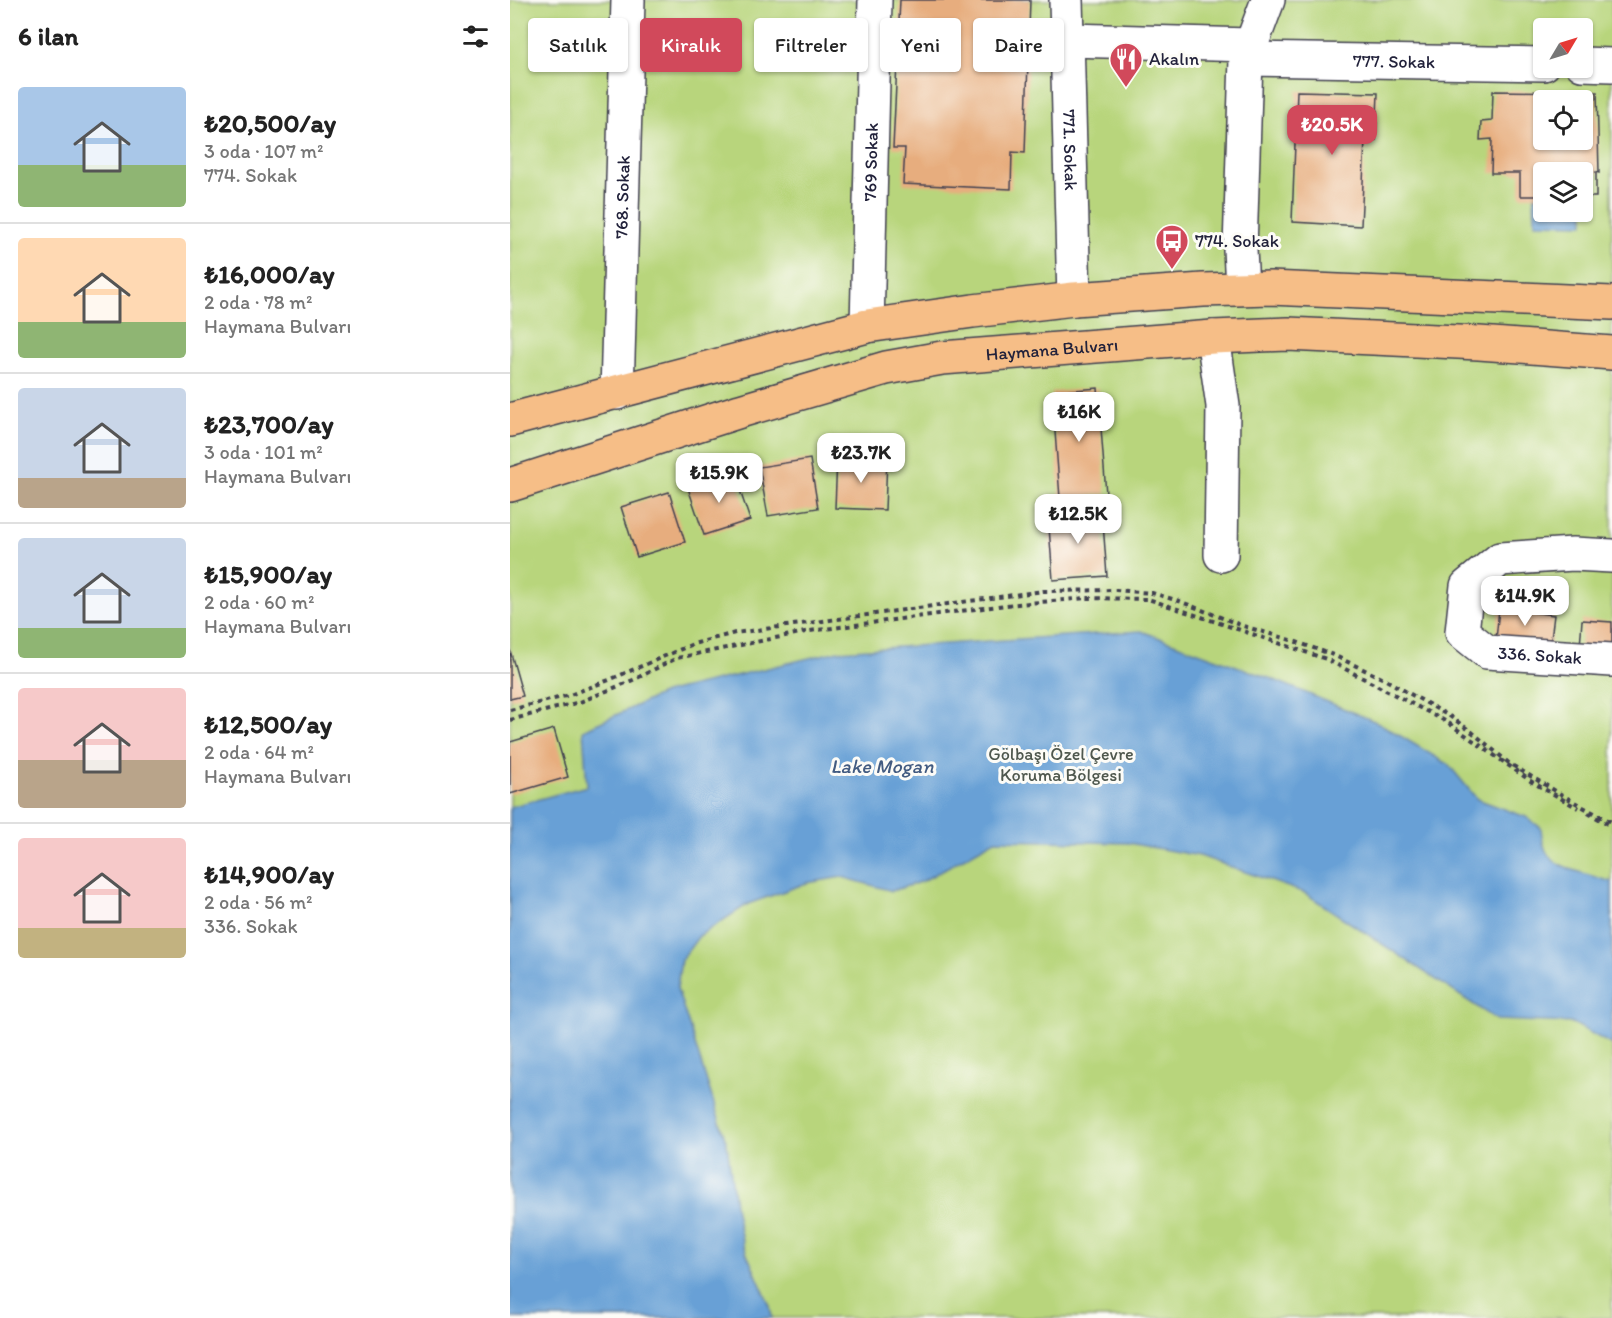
<!DOCTYPE html>
<html lang="tr">
<meta charset="utf-8">
<style>
:root{--surface:#fff;--page:#f2f2f2;--text:#222;--muted:#767676;--line:#e0e0e0;--accent:#d1495b}
body{margin:0;font-family:Itim,sans-serif;background:var(--page);color:var(--text);height:100vh;display:flex;flex-direction:column;font-size:22px;white-space:nowrap}
*{box-sizing:border-box;margin:0}
p{font-size:20px;color:var(--muted)}
.icon{flex:none;width:33px;height:33px;fill:none;stroke:currentColor;stroke-width:2;stroke-linecap:round;stroke-linejoin:round}
.map{position:relative;flex:1;overflow:hidden}
.side{display:flex;flex-direction:column;background:var(--surface);width:510px}
.side>*{flex:none}
.guide{position:absolute;left:18px;top:18px;width:570px;height:54px;display:flex;gap:12px}
.needle{width:39px;rotate:52deg}
.tools{position:absolute;left:1023px;top:18px;display:grid;gap:12px}
.tools a{display:grid;place-items:center;width:60px;height:60px;border-radius:6px;background:var(--surface);box-shadow:0 2px 4px #0004;font-size:30px}
.price{position:absolute;translate:-50% -51px;padding:0 14px;border-radius:12px;background:#fff;color:#222;font-size:20px;line-height:39px;filter:drop-shadow(0 2px 3px #0008)}
.price::after{content:'';position:absolute;left:50%;top:36px;width:18px;height:14px;margin-left:-9px;background:inherit;clip-path:polygon(0 0,100% 0,50% 100%)}
.price.active{background:var(--accent);color:#fff}
ul{padding:0;list-style:none}
li{display:flex;align-items:center;gap:18px;height:150px;padding:0 18px}
li+li{border-top:2px solid var(--line)}
li span{display:grid;place-items:center;flex:none;width:168px;height:120px;border-radius:6px;color:#555}
li>.icon{margin-inline-start:auto}
span .icon{width:72px;height:72px;fill:#fffc;stroke-width:1}
li b{font-size:26px}
h2{display:flex;justify-content:space-between;align-items:center;height:72px;padding:0 18px;font-size:26px}
.chip{padding:0 21px;border-radius:6px;background:var(--surface);box-shadow:0 2px 4px #0004;font-size:21px;line-height:54px}
.chip.active{background:var(--accent);color:#fff}
main{display:flex;flex:1;min-height:0}
.map>svg:first-child{display:block}
.green{fill:#b8d57c;stroke:#6d7c5c;stroke-width:1.5;fill-rule:evenodd}
.water{fill:#68a0d6;stroke:#456188;stroke-width:1.5}
.building{fill:#e7ad7e;fill-rule:evenodd}
.lines{fill:none;stroke-linecap:round;stroke-linejoin:round}
.minor-casing{stroke:#413f50;stroke-width:36}
.highway-casing{stroke:#413f50;stroke-width:36}
.path{stroke:#413f50;stroke-width:4;stroke-dasharray:4.5 4.5;stroke-linecap:butt}
.minor{stroke:#fff;stroke-width:33}
.highway{stroke:#f6be87;stroke-width:33}
.labels{text-anchor:middle;stroke-width:6;stroke-linejoin:round;paint-order:stroke}
.poi-label{font-size:18px;fill:#22223b;stroke:#fdfcf7;text-anchor:start}
.street-label{font-size:18px;fill:#22223b;stroke:#fdfcf7}
.park-label{font-size:18px;fill:#4f584e;stroke:#fdfcf7}
.water-label{font-size:20px;font-style:italic;fill:#425b81;stroke:#fdfcf7}
</style>
<main>
<section class="side">
<h2>6 ilan<svg class="icon" aria-label="filters" viewBox="0 0 24 24"><path d="M4 7h16M4 17h16"/><circle cx="9" cy="7" r="2"/><circle cx="15" cy="17" r="2"/></svg></h2>
<ul>
<li><span style="background:linear-gradient(#a9c7e8 65%,#8fb573 0)"><svg class="icon" aria-label="home" viewBox="0 0 24 24"><path d="M3 11l9-7 9 7M6 9v11h12V9"/></svg></span><div><b>₺20,500/ay</b><p>3 oda · 107 m²</p><p>774. Sokak</p></div></li>
<li><span style="background:linear-gradient(#ffd9b3 70%,#8fb573 0)"><svg class="icon" aria-label="home" viewBox="0 0 24 24"><path d="M3 11l9-7 9 7M6 9v11h12V9"/></svg></span><div><b>₺16,000/ay</b><p>2 oda · 78 m²</p><p>Haymana Bulvarı</p></div></li>
<li><span style="background:linear-gradient(#c9d6e8 75%,#b9a48a 0)"><svg class="icon" aria-label="home" viewBox="0 0 24 24"><path d="M3 11l9-7 9 7M6 9v11h12V9"/></svg></span><div><b>₺23,700/ay</b><p>3 oda · 101 m²</p><p>Haymana Bulvarı</p></div></li>
<li><span style="background:linear-gradient(#c9d6e8 75%,#8fb573 0)"><svg class="icon" aria-label="home" viewBox="0 0 24 24"><path d="M3 11l9-7 9 7M6 9v11h12V9"/></svg></span><div><b>₺15,900/ay</b><p>2 oda · 60 m²</p><p>Haymana Bulvarı</p></div></li>
<li><span style="background:linear-gradient(#f6c9c9 60%,#b9a48a 0)"><svg class="icon" aria-label="home" viewBox="0 0 24 24"><path d="M3 11l9-7 9 7M6 9v11h12V9"/></svg></span><div><b>₺12,500/ay</b><p>2 oda · 64 m²</p><p>Haymana Bulvarı</p></div></li>
<li><span style="background:linear-gradient(#f6c9c9 75%,#c2b280 0)"><svg class="icon" aria-label="home" viewBox="0 0 24 24"><path d="M3 11l9-7 9 7M6 9v11h12V9"/></svg></span><div><b>₺14,900/ay</b><p>2 oda · 56 m²</p><p>336. Sokak</p></div></li>
</ul>
</section>
<div class="map">
<svg width="1102" height="1318" viewBox="0 0 1102 1318">
<rect width="100%" height="100%" fill="#fdfcf7"/>
<filter id="ink" filterUnits="userSpaceOnUse"><feTurbulence type="fractalNoise" baseFrequency=".0167" numOctaves="2"/><feDisplacementMap in="SourceGraphic" scale="12" xChannelSelector="R" yChannelSelector="G"/><feConvolveMatrix kernelMatrix="1 2 1 2 8 2 1 2 1" color-interpolation-filters="sRGB"/></filter>
<filter id="wash" filterUnits="userSpaceOnUse"><feTurbulence type="fractalNoise" baseFrequency=".008" numOctaves="4" result="noise"/><feDisplacementMap in="SourceGraphic" scale="24" xChannelSelector="R" yChannelSelector="G"/><feGaussianBlur stdDeviation="1.35" result="paint"/><feColorMatrix in="noise" values="0 0 0 0 0 0 0 0 0 0 0 0 0 0 0 0 0 1.4 0 .05"/><feComposite in="paint" operator="in"/></filter>
<g filter="url(#wash)">
<rect width="100%" height="100%" fill="#eee4c5"/>
<!-- green -->
<path class="green" d="M0 0H1102V1318H0ZM1034 28H1072V68H1034ZM1034 100H1072V140H1034ZM1034 172H1072V212H1034Z"/>
<!-- water -->
<path class="water" d="M1024 197H1033L1034 212H1072L1074 198V224L1025 223Z
M631 631 762 679 869 723 939 765 967 799 1016 817 1031 828C1032 838 1033 848 1039 856 1047 868 1087 877 1102 882V1045L1063 1023 987 1020 795 893 690 856 618 843 485 840 413 881 382 891 332 877 297 883 238 904 189 936 171 960 167 988 217 1144 226 1212 233 1245 260 1306 262 1318H0V807L77 786 73 730 154 693 328 651Z"/>
<g id="blocks">
<!-- building -->
<path class="building" d="M390 0H520L515 153 502 152 501 189 393 184 395 148H383Z
M787 91 868 93 866 140H855L851 226 782 222Z
M983 91 1087 92 1089 173 1086 172V197H1072V172H1034V196H1010V173H981L982 139 970 140 971 122 982 121ZM1034 100H1072V140H1034Z
M588 388 596 494 550 498 542 392Z
M327 457 377 459 375 510 325 508Z
M300 459 308 508 258 516 249 467Z
M224 473 240 520 194 535 178 488Z
M159 492 175 542 127 557 111 507Z
M592 510 597 576 543 580 538 514Z
M989 608 1044 615 1040 647 986 640Z
M1072 620 1102 622V649L1070 647Z
M0 650 13 696 0 699Z
M44 729 58 777 0 794V742Z"/>
</g>
</g>
<g filter="url(#ink)">
<use href="#blocks" fill-opacity="0" stroke="#413f50" stroke-width="1.5"/>
<g class="lines">
<defs>
<g id="minor">
<path id="s1" d="M556 0 564 299"/>
<path d="M559 40 740 45"/>
<path id="s2" d="M736 59 1034 64"/>
<path d="M1072 64 1102 65"/>
<path d="M732 288 730 249 736 59 758 0"/>
<path id="s3" d="M357 326 365 0"/>
<path d="M703 337 713 406 711 555"/>
<path id="s4" d="M107 393 118 0"/>
<path id="s5" d="M1102 556 1063 554 990 559 957 586 952 632 977 652 1102 660"/>
</g>
<g id="highway">
<path d="M0 420 357 326 463 311 564 299 693 290 760 288 1102 303"/>
<path id="s6" d="M0 485 230 411 376 368 432 358 703 337 778 334 969 343 1102 353"/>
</g>
</defs>
<!-- minor casing -->
<use href="#minor" class="minor-casing"/>
<!-- highway casing -->
<use href="#highway" class="highway-casing"/>
<!-- path -->
<path class="path" d="M0 710 60 695 99 680 183 644 225 633 533 591 606 590 642 593 669 601 733 626 781 640 823 655 874 679 941 717 962 732 1000 764 1071 806 1102 822
M0 720 70 702 123 680 167 658 300 631 496 605 577 598 638 599 816 659 937 722 1022 782 1068 808
M1078 813 1102 826"/>
<!-- minor -->
<use href="#minor" class="minor"/>
<!-- highway -->
<use href="#highway" class="highway"/>
</g>
</g>
<!-- icons -->
<defs>
<symbol id="restaurant-pin" viewBox="-11 -11 22 30"><path d="M0 17L-7.5 6A9.5 9.5 0 1 1 7.5 6Z" fill="#d1495b" stroke="#fdfcf7"/><path d="M-5-6h1v4h1v-4h1v4h1v-4h1v5L-1.5 .5V6h-2V.5L-5-1ZM5-6V6H3V1.5H1.5Q1.5-4 5-6Z" fill="#fff"/></symbol>
<symbol id="bus-pin" viewBox="-11 -11 22 30"><path d="M0 17L-7.5 6A9.5 9.5 0 1 1 7.5 6Z" fill="#d1495b" stroke="#fdfcf7"/><path d="M-5-6H5V4H4V6H2V4H-2V6H-4V4H-5ZM-3.5-4V0h7V-4ZM-3.5 1.2v1.5H-2V1.2ZM2 1.2v1.5H3.5V1.2Z" fill="#fff"/></symbol>
</defs>
<g fill-rule="evenodd">
<use href="#restaurant-pin" x="597" y="40" width="38" height="52"/>
<use href="#bus-pin" x="643" y="222" width="38" height="52"/>
</g>
<g class="labels">
<!-- poi labels -->
<g class="poi-label">
<text x="639" y="65">Akalın</text>
<text x="685" y="247">774. Sokak</text>
</g>
<!-- street labels -->
<g class="street-label">
<text dy="6" stroke="none"><textPath href="#s2" startOffset="148">777. Sokak</textPath></text>
<text dy="6" stroke="none"><textPath href="#s1" startOffset="150">771. Sokak</textPath></text>
<text dy="6" stroke="none"><textPath href="#s3" startOffset="164">769 Sokak</textPath></text>
<text dy="6" stroke="none"><textPath href="#s4" startOffset="196">768. Sokak</textPath></text>
<text dy="6" stroke="none"><textPath href="#s6" startOffset="561">Haymana Bulvarı</textPath></text>
<text dy="6" stroke="none"><textPath href="#s5" startOffset="286">336. Sokak</textPath></text>
</g>
<!-- park labels -->
<g class="park-label">
<text x="551" y="760">Gölbaşı Özel Çevre<tspan x="551" dy="21">Koruma Bölgesi</tspan></text>
</g>
<!-- water labels -->
<g class="water-label">
<text x="372" y="773">Lake Mogan</text>
</g>
</g>
</svg>
<div class="tools">
<a><svg class="needle" viewBox="-14 -14 28 28"><path d="M0-13l5 13h-10z" fill="#e53935"/><path d="M0 13l5-13h-10z" fill="#767676"/></svg></a>
<a><svg class="icon" aria-label="locate" viewBox="0 0 24 24"><circle cx="12" cy="12" r="6"/><path d="M12 2v4M12 18v4M2 12h4M18 12h4"/></svg></a>
<a><svg class="icon" aria-label="layers" viewBox="0 0 24 24"><path d="M12 4l9 5-9 5-9-5zM3 14l9 5 9-5"/></svg></a>
</div>
<b class="price active" style="left:822px;top:156px">₺20.5K</b>
<b class="price" style="left:569px;top:443px">₺16K</b>
<b class="price" style="left:351px;top:484px">₺23.7K</b>
<b class="price" style="left:209px;top:504px">₺15.9K</b>
<b class="price" style="left:568px;top:545px">₺12.5K</b>
<b class="price" style="left:1015px;top:627px">₺14.9K</b>
<div class="guide">
<a class="chip">Satılık</a>
<a class="chip active">Kiralık</a>
<a class="chip">Filtreler</a>
<a class="chip">Yeni</a>
<a class="chip">Daire</a>
</div>
</div>
</main>
